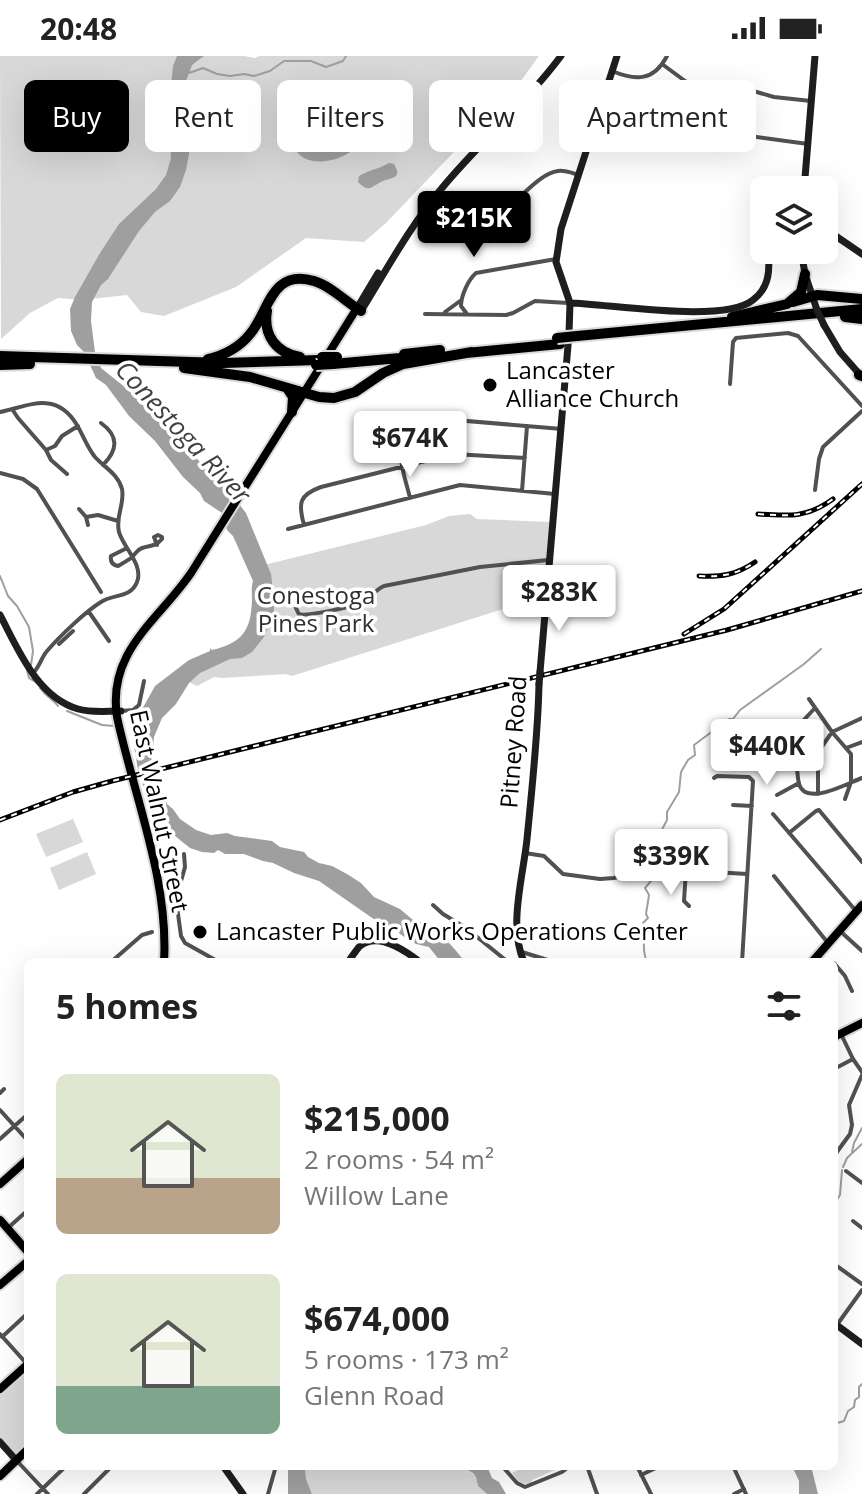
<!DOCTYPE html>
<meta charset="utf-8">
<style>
:root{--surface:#fff;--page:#f2f2f2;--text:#222;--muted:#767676;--accent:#000}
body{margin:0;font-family:"Open Sans",sans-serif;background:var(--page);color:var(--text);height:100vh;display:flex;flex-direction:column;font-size:30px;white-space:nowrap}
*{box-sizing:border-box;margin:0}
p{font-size:26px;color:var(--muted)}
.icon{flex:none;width:44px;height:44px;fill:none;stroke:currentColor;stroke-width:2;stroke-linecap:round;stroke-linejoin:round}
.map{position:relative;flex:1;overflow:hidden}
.panel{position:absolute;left:24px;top:902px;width:814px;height:512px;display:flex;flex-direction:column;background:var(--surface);border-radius:12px;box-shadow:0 8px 32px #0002}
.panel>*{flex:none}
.hud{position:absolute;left:24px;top:24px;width:814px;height:72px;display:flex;gap:16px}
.controls{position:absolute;left:750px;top:120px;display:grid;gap:16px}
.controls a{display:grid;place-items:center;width:88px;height:88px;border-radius:12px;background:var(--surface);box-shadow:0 8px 32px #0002;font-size:40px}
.price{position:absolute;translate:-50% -68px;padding:0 18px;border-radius:8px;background:#fff;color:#222;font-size:26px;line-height:52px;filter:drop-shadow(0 2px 4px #0008)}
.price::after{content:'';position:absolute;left:50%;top:48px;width:24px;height:18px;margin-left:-12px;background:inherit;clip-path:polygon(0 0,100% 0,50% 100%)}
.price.on{background:var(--accent);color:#fff}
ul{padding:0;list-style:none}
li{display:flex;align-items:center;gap:24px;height:200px;padding:0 32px}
li span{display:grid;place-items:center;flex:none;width:224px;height:160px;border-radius:12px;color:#555}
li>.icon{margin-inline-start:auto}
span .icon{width:96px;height:96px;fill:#fffc;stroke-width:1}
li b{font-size:34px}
h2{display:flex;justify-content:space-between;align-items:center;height:96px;padding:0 32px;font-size:34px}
.tag{padding:0 28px;border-radius:12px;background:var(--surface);box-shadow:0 8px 32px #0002;font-size:28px;line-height:72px}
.tag.on{background:var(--accent);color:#fff}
.status{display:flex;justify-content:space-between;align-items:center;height:56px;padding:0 40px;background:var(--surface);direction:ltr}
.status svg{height:22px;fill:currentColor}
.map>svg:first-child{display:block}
.green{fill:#d8d8d8}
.water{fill:#9f9f9f}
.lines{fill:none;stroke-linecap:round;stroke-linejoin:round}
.stream{stroke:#9f9f9f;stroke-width:2}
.primary-casing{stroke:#dbdbdb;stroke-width:12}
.highway-casing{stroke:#dbdbdb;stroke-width:14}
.street{stroke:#515151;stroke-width:4}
.secondary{stroke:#1e1e1e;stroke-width:7}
.primary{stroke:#000;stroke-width:8}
.highway{stroke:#000;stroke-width:10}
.rail-casing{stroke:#000;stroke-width:5}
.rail{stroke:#fff;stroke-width:2;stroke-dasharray:6;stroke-linecap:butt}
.highway-bridge-casing{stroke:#dbdbdb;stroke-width:14;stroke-linecap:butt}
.secondary-bridge{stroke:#1e1e1e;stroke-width:7}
.highway-bridge{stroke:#000;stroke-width:10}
.poi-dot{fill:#000;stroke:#fff;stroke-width:3}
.labels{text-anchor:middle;stroke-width:7;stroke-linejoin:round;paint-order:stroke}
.poi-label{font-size:24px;fill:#000;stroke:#fff;text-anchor:start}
.park-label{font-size:24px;fill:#2f2f2f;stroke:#fff}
.street-label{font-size:24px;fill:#000;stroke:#fff}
.water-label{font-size:26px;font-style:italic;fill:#404040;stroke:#fff}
</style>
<div class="status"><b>20:48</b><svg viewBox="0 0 49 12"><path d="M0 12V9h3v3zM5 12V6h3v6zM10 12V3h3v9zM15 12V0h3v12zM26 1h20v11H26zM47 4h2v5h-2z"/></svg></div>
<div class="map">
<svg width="862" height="1438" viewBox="0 0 862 1438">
<rect width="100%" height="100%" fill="#fff"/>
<!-- green -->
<path class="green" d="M0 0H244L255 2 259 0H539L517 30 386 167 364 186 306 182 236 231 164 260 141 256 127 239 82 244 58 242 30 257 1 283Z
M470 458 477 463 550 466 547 539 292 620 286 618 222 622 214 621 197 630 181 622 254 575 264 509 426 469 449 460Z
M73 763 83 786 46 801 36 778Z
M87 796 96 818 59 834 50 812Z
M28 1308V1393L16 1404 0 1386V1333Z
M305 1410H460L472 1417 476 1421 478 1430 487 1438H312L306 1423Z
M525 1410H559V1412L532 1424 531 1427C521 1430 518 1424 512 1417Z"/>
<!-- water -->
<path class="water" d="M177 0H204L192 9 186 25 189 74V98L186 114 180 131 170 145 155 156 139 175 108 223 101 229 92 246 91 265 95 296 101 312 126 332 173 379H175L193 399 225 430 246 457 271 518 274 541V555L264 581 252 596 242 602 230 603 200 617 189 627 176 648 162 662 154 681 151 708 154 719 164 739 167 748 173 753 180 763 196 774 211 779 227 777 235 780 272 785 280 791 304 796 308 801 319 807 332 810 347 818 361 827 374 841 400 853 413 864 421 866 436 880C449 882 457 898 466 906H441L429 891 416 888 400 878 395 872 388 873 319 825 294 817 273 807 263 805 244 798H225L218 794 214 797 202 796 190 792 175 780 168 767 150 751 138 714 132 678 136 664 155 630 189 604 210 595V592L212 594C242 587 251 575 252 544 252 537 251 532 253 525L233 480 227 474 222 457 204 445 200 437 183 421 155 385 129 360 106 329 96 322 84 296 77 289 71 275 70 253 75 241 100 197 119 168 156 133 166 119 171 102 168 59 173 10Z
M310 69 316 72 326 82 352 74H358L362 77 363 83C351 105 302 118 293 88 295 80 303 71 310 69Z
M389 107 394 108C402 122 394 121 383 125 371 130 370 138 358 126L359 120C369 114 379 113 389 107Z
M288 1410H305L306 1423 312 1438H288Z
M460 1410H487L492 1422 499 1426 506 1438H487L478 1430 476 1421 473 1417Z
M792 1410H811L818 1438H799V1425Z"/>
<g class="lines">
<!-- stream -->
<path class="stream" d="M189 17 203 12 217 18 230 20 244 18 254 20 270 15 284 5H311L326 11 343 5 346 0
M0 520 8 540 17 550 29 571 33 595 31 609
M27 614 29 622 37 627
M40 632C47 642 52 642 58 650
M67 655 102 669 114 670
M650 806 651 797 656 791V785L667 764V756L679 736 681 716 688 704 695 699 694 689 729 663H733L740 654 804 608 821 593
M647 906C643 897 643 884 646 875L643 867 648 862 646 858 649 839 645 832 651 825 650 819
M852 1096 854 1087 862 1072
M843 1111 847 1102 862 1088
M834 1152V1148L840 1139 842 1114
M834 1368 844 1365 848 1355 854 1351 855 1344 859 1341V1331L862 1328"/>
<defs>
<path id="primary" d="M164 906C169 824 134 740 117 661 107 595 158 565 191 517L357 252
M812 906 862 849
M834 981 862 967
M0 1128 28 1103
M0 1164 28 1196
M0 1229 28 1205
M0 1333 28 1308
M0 1420 28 1393"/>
<path id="highway" d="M793 246 817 239 862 243
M267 255C263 279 276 297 300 301
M732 261 787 248 801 236 805 218
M845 261 862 263
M577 280 862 253
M466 297 560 288
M404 298 440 294
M0 300 223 307 319 304
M208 303C225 299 239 292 250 278 269 256 271 212 314 225 331 230 346 246 361 255
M333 308 411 301
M0 309 30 308
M184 312 250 321 319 341 334 342 355 336 383 317 403 308 472 296
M859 319 862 320
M287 332 293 341 292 356"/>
</defs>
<!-- primary casing -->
<use href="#primary" class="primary-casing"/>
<!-- highway casing -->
<use href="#highway" class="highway-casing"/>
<!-- street -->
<path class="street" d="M662 8 685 25 701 32H743L774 41 811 45
M612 15C636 25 654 25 667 0
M598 59 808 88
M514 146C526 136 542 117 558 115 565 114 572 117 579 119
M445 256 460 245
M425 258 506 259 513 257 535 245 568 247
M467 258 461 250C461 240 468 224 476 217L556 203
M730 328 733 286 736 282 788 277 798 280 862 350
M12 353 18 362 46 394 51 404 67 418
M0 356C29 350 56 334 77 369 83 379 87 391 95 401 104 411 118 418 122 433 125 448 115 461 119 476 123 491 144 509 137 526 131 542 113 538 101 546 86 555 59 581 47 595 41 602 40 610 34 616
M415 360 420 370
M101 367C119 380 118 394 103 409
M46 394 55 390 62 380 78 370
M0 417 23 423 37 433 101 536
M815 434 819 403 823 391 862 355
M522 435 527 370
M410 442C404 415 389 389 419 371 427 366 434 364 443 363L562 373
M79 453 86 461 98 459 118 465
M86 461 88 469
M304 469C298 447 299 439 321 431L453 398 525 402
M288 473 460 429 555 438
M127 492 111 500C110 506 113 509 118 510 123 507 127 505 131 502 136 498 136 494 142 492 151 489 155 491 162 483V481L158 479 154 481 157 489
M296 552C297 554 298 557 299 558 305 561 357 550 364 546 371 541 375 534 384 530L480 511 548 504
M89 556 109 585
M59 588 73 575
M809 643 832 676 851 698V726L845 743
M121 655 133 654 139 649 144 625
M772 679 788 684 794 690C798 702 796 715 799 728 806 751 848 727 862 722
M846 692 862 686
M814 702 832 676 862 662
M774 713 786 683 815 652
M818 715V738
M714 722 717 720 749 721 753 725 742 906
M777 739 799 727
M733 749 752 750
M773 758 856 855
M789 777 816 755 819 754 862 806
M525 797 544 800 563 818 600 823 614 822 645 812 747 818
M184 798 185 811 176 843 181 880 185 887 219 906
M686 814 684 845 689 850
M774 820 828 887
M433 849 443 858 466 872 508 906
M840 875 862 895
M522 896 554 906
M111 906 142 879 152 876
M686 906 689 904 692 906
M834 907 845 920 852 935
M841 978 853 1003 862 1016
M834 1013 853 1003
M0 1037 4 1033
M0 1054 28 1085
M0 1083 28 1058
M834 1100 850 1078 852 1069 849 1049 862 1019
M846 1115 862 1127
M853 1165 862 1172
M9 1171 28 1154
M834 1208 862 1228
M834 1273 862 1234
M0 1278 26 1307
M2 1281 28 1257
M17 1405 48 1438
M502 1410 517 1427 525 1431 562 1416 570 1410
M587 1410 597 1438
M637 1410 651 1438
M733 1410 746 1438
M641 1419 660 1410
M37 1438 66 1410
M84 1438 110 1412
M268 1438 276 1410
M734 1438 744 1433"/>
<!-- secondary -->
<path class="secondary" d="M804 134 815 0
M824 172 862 198
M801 194 805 218 817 254
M570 247C611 248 723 268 753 244 770 231 770 213 768 194
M357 252 378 217
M361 255C387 213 410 170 442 132 480 86 525 48 561 0
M824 269 840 296 862 321
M0 559C18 593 37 641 78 653 92 657 107 655 121 655
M540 616 569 278 570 247 556 206 561 173 617 0
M348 906C352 901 356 894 360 890 378 875 406 895 420 906
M524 906C508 870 523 822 527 783 532 732 538 679 539 628
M834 1267 862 1288
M0 1386 16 1404
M223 1410 243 1438"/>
<!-- primary -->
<use href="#primary" class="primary"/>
<!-- highway -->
<use href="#highway" class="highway"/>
<defs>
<path id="rail" d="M758 458C789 460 807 462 833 443
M699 520C722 521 736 519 755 506
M684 578 724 553 862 428
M0 764 73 736 112 725 727 574 862 535"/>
</defs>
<!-- rail casing -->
<use href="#rail" class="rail-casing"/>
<!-- rail -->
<use href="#rail" class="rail"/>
<defs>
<path id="highway-bridge" d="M557 282 577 280
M322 301H337
M316 309 333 308"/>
</defs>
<!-- highway-bridge casing -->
<use href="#highway-bridge" class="highway-bridge-casing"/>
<!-- secondary-bridge -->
<path class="secondary-bridge" d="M817 254 824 269
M539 628 540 616"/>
<!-- highway-bridge -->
<use href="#highway-bridge" class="highway-bridge"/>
</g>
<!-- markers -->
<g class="poi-dot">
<circle cx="490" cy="329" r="8"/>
<circle cx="200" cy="876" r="8"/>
</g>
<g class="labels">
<!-- poi labels -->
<g class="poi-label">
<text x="506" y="323">Lancaster<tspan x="506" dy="28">Alliance Church</tspan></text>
<text x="216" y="884">Lancaster Public Works Operations Center</text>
</g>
<!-- park labels -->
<g class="park-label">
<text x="316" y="548">Conestoga<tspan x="316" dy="28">Pines Park</tspan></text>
</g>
<!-- street labels -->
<g class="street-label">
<text transform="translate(514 686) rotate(-86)" y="8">Pitney Road</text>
<text transform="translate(159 755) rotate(78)" y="8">East Walnut Street</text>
</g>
<!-- water labels -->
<g class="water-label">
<text transform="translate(183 376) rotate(47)" y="9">Conestoga River</text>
</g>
</g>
</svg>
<div class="controls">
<a><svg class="icon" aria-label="layers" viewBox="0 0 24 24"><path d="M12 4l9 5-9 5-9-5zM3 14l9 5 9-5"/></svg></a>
</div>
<b class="price on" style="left:474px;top:203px">$215K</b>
<b class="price" style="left:410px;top:423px">$674K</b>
<b class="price" style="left:559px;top:577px">$283K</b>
<b class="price" style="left:767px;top:731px">$440K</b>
<b class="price" style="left:671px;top:841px">$339K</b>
<div class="hud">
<a class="tag on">Buy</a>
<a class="tag">Rent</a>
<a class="tag">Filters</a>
<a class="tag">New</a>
<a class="tag">Apartment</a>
</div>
<section class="panel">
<h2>5 homes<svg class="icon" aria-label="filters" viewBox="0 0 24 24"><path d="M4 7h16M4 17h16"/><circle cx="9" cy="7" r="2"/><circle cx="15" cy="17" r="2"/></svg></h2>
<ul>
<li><span style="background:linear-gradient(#dfe7d0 65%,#b9a48a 0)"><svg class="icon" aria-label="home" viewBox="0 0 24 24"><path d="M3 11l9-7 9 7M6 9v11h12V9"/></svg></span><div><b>$215,000</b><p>2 rooms · 54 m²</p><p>Willow Lane</p></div></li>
<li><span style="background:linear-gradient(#dfe7d0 70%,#7fa58c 0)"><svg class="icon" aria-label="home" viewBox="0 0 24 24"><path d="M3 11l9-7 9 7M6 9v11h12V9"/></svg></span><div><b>$674,000</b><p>5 rooms · 173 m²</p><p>Glenn Road</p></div></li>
</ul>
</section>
</div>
